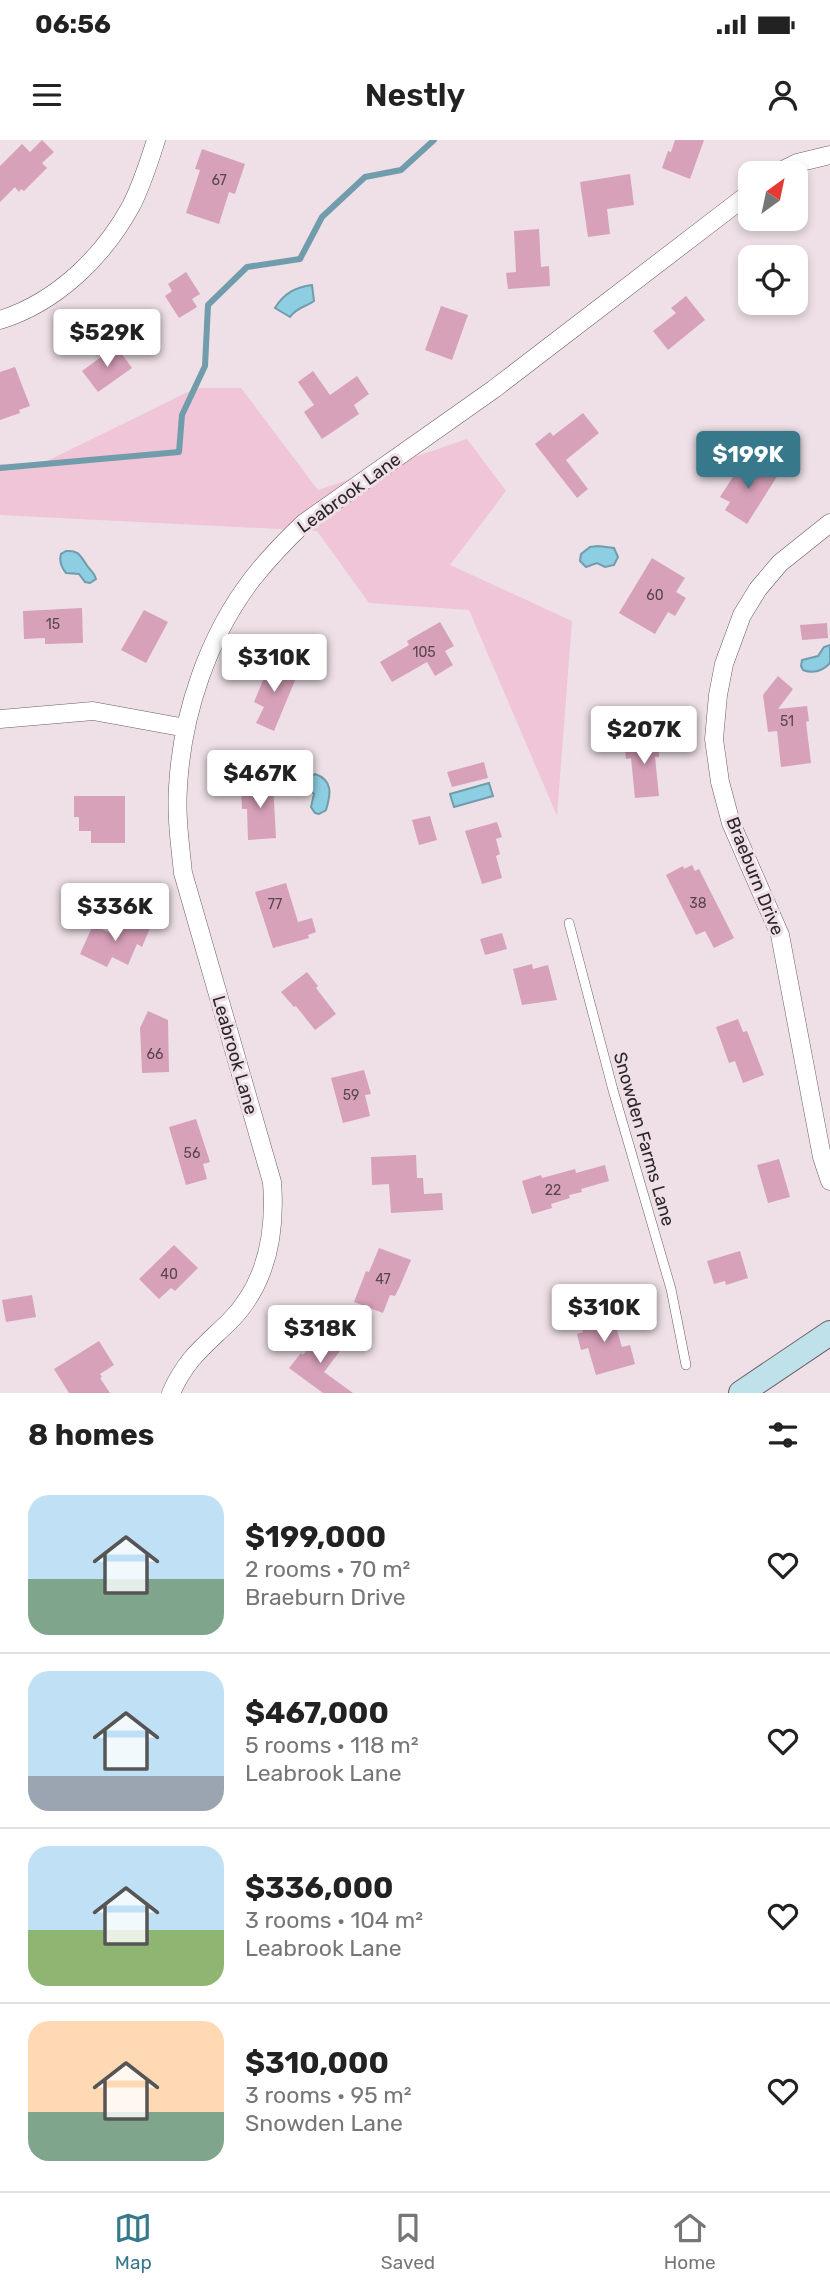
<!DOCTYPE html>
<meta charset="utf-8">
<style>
:root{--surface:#fff;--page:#f6f6f6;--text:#222;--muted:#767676;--line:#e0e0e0;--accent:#37788b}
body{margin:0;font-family:Rubik,sans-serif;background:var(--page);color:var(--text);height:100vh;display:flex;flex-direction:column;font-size:26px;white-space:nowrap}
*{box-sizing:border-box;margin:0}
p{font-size:23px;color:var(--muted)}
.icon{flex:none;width:38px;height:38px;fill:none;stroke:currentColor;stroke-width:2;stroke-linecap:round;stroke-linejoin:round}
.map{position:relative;height:1253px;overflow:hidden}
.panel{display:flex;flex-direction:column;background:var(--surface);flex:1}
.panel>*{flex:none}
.needle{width:46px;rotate:33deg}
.tools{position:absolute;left:738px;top:21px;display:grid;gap:14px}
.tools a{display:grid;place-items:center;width:70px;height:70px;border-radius:14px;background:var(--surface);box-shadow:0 4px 10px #0003;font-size:35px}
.price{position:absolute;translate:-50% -60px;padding:0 16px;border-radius:7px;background:#fff;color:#222;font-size:23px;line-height:46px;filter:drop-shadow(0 2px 4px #0008)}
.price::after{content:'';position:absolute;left:50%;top:42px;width:21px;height:16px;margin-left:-10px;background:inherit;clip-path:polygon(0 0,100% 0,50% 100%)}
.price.active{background:var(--accent);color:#fff}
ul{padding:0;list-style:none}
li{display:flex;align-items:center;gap:21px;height:175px;padding:0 28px}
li+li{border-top:2px solid var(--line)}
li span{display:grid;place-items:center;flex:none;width:196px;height:140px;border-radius:21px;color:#555}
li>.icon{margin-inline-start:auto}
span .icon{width:84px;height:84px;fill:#fffc;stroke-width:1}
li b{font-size:30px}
h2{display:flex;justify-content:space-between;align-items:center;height:84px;padding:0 28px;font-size:30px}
.status{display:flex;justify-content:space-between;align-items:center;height:49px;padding:0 35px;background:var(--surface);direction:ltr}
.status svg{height:19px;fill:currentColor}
header{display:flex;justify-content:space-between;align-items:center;height:91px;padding:0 28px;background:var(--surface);font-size:32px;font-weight:600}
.dock{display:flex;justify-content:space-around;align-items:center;height:98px;border-top:2px solid var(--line);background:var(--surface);font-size:19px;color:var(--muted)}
.dock a{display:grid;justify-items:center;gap:4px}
.dock .active{color:var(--accent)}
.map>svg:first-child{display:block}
.green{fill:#f0c5d7}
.water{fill:#8dcee2;stroke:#709cab;stroke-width:2}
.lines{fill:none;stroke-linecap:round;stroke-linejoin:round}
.stream{stroke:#709cab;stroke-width:6}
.building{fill:#d7a1b9}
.lane-casing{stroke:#6b5e64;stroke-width:10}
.street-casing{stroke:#6b5e64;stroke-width:19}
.secondary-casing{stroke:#6b5e64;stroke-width:26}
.lane{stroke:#fff;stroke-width:9}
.street{stroke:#fff;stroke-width:18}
.secondary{stroke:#bfe1e9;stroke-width:24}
.labels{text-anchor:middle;stroke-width:6;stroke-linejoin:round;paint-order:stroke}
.number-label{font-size:14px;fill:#58464e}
.street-label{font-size:18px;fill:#2d272a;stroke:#eee0e6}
</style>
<div class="status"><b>06:56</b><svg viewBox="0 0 49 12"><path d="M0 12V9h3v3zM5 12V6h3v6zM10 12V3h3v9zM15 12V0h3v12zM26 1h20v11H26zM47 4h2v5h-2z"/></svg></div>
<header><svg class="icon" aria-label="menu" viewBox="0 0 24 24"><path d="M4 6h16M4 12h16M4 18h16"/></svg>Nestly<svg class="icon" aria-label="person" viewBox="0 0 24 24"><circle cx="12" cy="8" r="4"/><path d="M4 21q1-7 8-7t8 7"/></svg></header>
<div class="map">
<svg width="830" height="1253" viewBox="0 0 830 1253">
<rect width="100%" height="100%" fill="#eee0e6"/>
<!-- green -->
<path class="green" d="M196 248H241L318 350 467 299 506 351 450 425 572 481 557 676 469 470 369 463 317 391 0 375V324L43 323Z"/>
<!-- water -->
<path class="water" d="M312 145 314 161C306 167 297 167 290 177L275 168C284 153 296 147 312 145Z
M598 406 614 408 618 417 614 425 605 427 597 423 586 427 580 421 581 414 590 407Z
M66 411C78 410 80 415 86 424 90 431 94 431 96 439L90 443 85 442 79 434 66 433C61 427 59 421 61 414Z
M830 505V523C823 531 813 534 803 530L801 526 802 520 818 516 824 507Z
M315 634C333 640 331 654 326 670L319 674 315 673 311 667 314 654C307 648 305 643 311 636Z
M489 643 493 656 454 667 450 654Z"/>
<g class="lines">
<!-- stream -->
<path class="stream" d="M0 328 179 312 182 275 205 226 208 165 247 127 300 119 322 77 365 37 401 30 434 0"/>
</g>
<!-- building -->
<path class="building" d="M42 0 54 12 42 23 47 28 24 51 21 49 19 52 15 47 0 62V26L22 4 30 12Z
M675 0H704L690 39 662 28 668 11 671 12Z
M202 9 245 24 235 54 229 52 219 84 186 73 200 30 195 29Z
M630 34 634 65 607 69 610 94 588 97 580 42Z
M539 89 541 127 549 126 550 146 508 149 506 133 516 132 514 91Z
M186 132 200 154 192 159 197 167 179 178 165 156 172 151 168 144Z
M686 156 705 180 668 210 653 191 676 173 671 168Z
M441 166 468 175 452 220 425 210Z
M116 206 132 228 98 252 82 231Z
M15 227 30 266 19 270 20 273 0 280V232Z
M313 231 330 255 357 236 369 254 354 265 359 274 322 299 304 272 314 265 298 242Z
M583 273 599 293 566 320 588 349 577 358 535 304 550 292 553 296Z
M756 320 778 335 747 384 725 370 730 362 720 357 738 329 747 335Z
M652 418 685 438 676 452 686 458 675 476 668 472 655 494 619 473Z
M82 468 83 503 45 504V498L24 499 23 471Z
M144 470 168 482 146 523 121 510Z
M440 482 454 506 445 511 453 525 435 536 427 522 392 542 380 522 409 505 407 501Z
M827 483 828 498 802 500 800 485Z
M271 521 298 533 274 591 256 583 264 567 254 562Z
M778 536 793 549 778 569 807 566 809 581 806 582 811 623 781 627 777 591 768 592 763 555Z
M658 598 659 617H655L659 656 635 658 631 618 626 619 624 600Z
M484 622 488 638 452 647 447 632Z
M273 642 276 698 248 700 247 669H242L241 644Z
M74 656H125V703H91V691H79V677H74Z
M430 676 437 700 419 705 412 680Z
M497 682 502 697 496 699 500 714 496 716 502 738 482 744 465 691Z
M692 725 695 731 699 729 734 798 714 808 705 791 696 795 666 735 683 726 684 729Z
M286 743 298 782 312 778 316 792 308 795 309 798 273 808 255 752Z
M127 778 150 788 142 807 137 804 128 825 112 817 107 827 80 814 93 785 119 797Z
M502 793 507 809 485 815 480 799Z
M532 824 533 829 548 825 557 860 522 865 513 829Z
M307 832 318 846 316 848 336 874 315 890 296 866 294 867 281 852Z
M148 871 168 880 169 932 142 933 140 888Z
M738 879 743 892 747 891 764 935 743 943 735 921 729 923 716 887Z
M364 930 371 954 365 955 370 976 343 983 331 938Z
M196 979 210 1022 203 1024 207 1039 186 1045 169 987Z
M416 1015 417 1038H423L424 1054 442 1053 443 1070 391 1073 389 1044 372 1045 371 1017Z
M779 1019 790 1057 768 1063 757 1025Z
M605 1025 609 1041 581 1049 582 1052 569 1055 570 1058 551 1064 552 1068 532 1074 522 1041 541 1035 542 1038 575 1029 576 1033Z
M174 1105 198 1128 175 1151 171 1148 159 1159 139 1139Z
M379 1108 411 1120 400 1146 395 1156 390 1155 383 1173 354 1162 366 1131 369 1132Z
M740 1111 748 1138 726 1145 725 1141 714 1144 707 1121Z
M32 1155 36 1177 6 1182 2 1160Z
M611 1170 622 1207 630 1205 635 1224 596 1235 588 1208 581 1210 577 1194 583 1192 580 1180Z
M322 1191 343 1207 324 1232 353 1253H323L289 1228 301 1213 303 1215Z
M99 1201 114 1225 100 1234 102 1237 100 1238 110 1253H69L54 1229Z"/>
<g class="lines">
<defs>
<path id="lane" d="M569 783 613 950 671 1149 686 1225"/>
<path id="street" d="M777 33 797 23 830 15
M0 180C57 162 103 117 131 66 142 45 149 22 156 0
M830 383 780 423 758 449 742 475 724 524 718 555 714 599 720 642 731 683 780 795 822 1017 830 1041
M0 579 93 571 186 588
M171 1253C186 1219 203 1207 229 1182 267 1144 276 1093 272 1042L183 733C180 704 176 676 178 647 182 574 208 496 253 438 269 418 286 400 304 383L494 249 751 52"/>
<path id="secondary" d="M741 1253 830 1193"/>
</defs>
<!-- lane casing -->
<use href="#lane" class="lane-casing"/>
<!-- street casing -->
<use href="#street" class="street-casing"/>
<!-- secondary casing -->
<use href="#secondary" class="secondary-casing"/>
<!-- lane -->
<use href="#lane" class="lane"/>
<!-- street -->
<use href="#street" class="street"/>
<!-- secondary -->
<use href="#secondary" class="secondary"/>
</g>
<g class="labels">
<!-- number labels -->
<g class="number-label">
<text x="219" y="45">67</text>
<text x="655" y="460">60</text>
<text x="53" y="489">15</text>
<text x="424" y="517">105</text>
<text x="787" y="586">51</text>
<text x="698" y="768">38</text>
<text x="275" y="769">77</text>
<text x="155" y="919">66</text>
<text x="351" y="960">59</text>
<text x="192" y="1018">56</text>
<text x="553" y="1055">22</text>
<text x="169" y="1139">40</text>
<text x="383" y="1144">47</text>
</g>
<!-- street labels -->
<g class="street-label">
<text transform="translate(349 353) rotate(-36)" y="6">Leabrook Lane</text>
<text transform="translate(755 736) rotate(68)" y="6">Braeburn Drive</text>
<text transform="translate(235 915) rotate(74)" y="6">Leabrook Lane</text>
<text transform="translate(644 999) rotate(74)" y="6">Snowden Farms Lane</text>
</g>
</g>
</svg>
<div class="tools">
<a><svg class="needle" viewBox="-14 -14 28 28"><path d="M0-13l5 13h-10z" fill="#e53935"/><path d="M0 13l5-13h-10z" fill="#767676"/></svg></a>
<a><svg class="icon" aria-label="locate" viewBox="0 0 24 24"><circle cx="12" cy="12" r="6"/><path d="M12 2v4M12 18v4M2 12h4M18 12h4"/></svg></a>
</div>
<b class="price" style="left:107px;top:229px">$529K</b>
<b class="price active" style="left:748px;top:351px">$199K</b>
<b class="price" style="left:274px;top:554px">$310K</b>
<b class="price" style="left:644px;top:626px">$207K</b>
<b class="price" style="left:260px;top:670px">$467K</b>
<b class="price" style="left:115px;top:803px">$336K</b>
<b class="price" style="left:604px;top:1204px">$310K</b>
<b class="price" style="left:320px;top:1225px">$318K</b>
</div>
<section class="panel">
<h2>8 homes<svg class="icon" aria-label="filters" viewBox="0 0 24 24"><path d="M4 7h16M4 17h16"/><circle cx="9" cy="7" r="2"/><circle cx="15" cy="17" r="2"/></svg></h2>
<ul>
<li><span style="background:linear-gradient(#bfe0f5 60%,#7fa58c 0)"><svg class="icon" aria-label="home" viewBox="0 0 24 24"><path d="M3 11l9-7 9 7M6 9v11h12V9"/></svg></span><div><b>$199,000</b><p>2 rooms · 70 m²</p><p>Braeburn Drive</p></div><svg class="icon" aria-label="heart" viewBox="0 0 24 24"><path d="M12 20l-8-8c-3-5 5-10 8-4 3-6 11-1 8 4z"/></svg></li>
<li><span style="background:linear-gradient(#bfe0f5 75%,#9aa5b1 0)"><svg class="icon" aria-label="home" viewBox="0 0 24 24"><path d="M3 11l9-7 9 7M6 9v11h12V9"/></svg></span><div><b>$467,000</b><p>5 rooms · 118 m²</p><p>Leabrook Lane</p></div><svg class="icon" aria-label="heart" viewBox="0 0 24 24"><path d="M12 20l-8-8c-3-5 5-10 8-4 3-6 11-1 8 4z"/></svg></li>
<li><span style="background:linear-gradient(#bfe0f5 60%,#8fb573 0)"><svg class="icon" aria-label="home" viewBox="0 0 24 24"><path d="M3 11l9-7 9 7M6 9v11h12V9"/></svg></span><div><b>$336,000</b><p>3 rooms · 104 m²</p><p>Leabrook Lane</p></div><svg class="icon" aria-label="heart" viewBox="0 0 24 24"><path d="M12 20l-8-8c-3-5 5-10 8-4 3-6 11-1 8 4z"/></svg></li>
<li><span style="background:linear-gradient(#ffd9b3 65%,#7fa58c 0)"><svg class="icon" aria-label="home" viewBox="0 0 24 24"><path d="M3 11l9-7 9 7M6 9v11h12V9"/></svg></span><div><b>$310,000</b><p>3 rooms · 95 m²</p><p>Snowden Lane</p></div><svg class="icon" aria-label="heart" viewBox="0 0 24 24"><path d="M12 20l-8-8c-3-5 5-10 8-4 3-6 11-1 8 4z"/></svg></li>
</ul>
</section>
<nav class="dock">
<a class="active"><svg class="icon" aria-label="map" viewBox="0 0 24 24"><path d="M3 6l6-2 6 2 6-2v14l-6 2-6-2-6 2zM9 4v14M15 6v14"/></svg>Map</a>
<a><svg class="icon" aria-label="saved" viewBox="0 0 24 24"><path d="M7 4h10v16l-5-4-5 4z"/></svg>Saved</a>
<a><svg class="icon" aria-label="home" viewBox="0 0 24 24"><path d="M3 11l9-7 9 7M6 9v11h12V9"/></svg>Home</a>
</nav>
